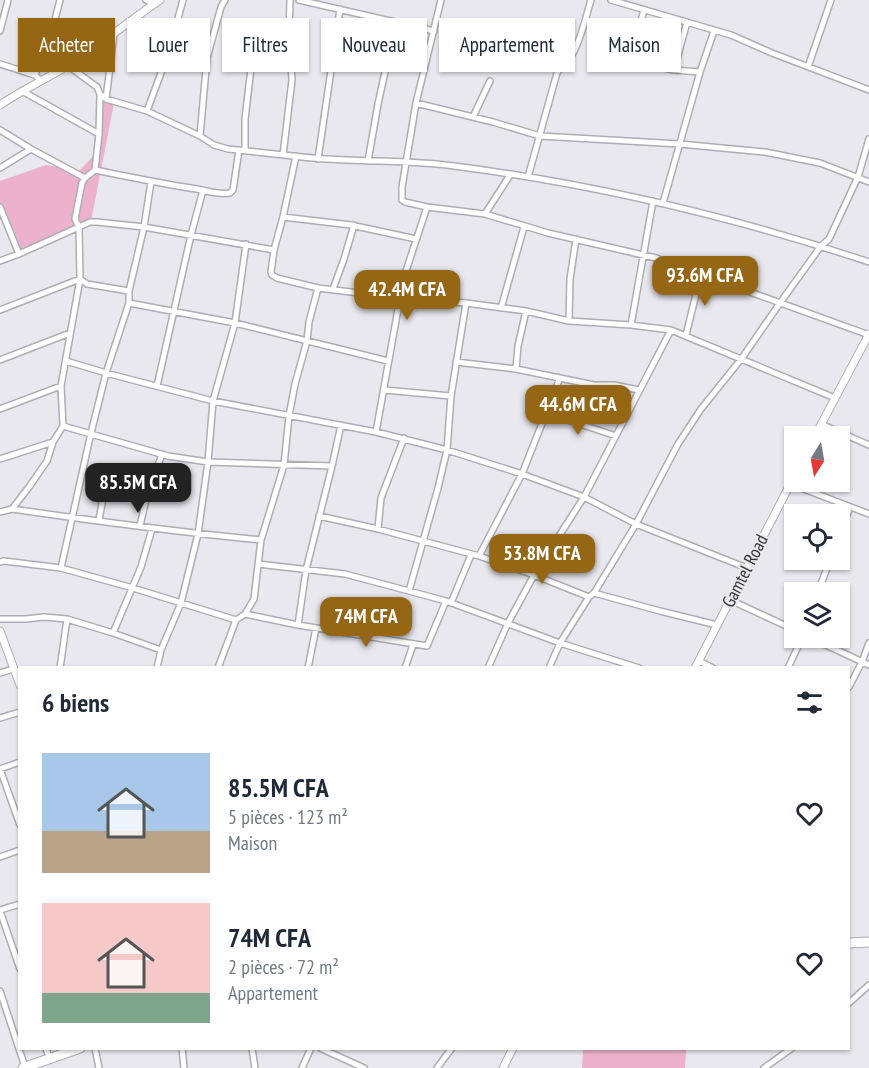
<!DOCTYPE html>
<html lang="fr">
<meta charset="utf-8">
<style>
:root{--surface:#fff;--page:#f6f6f7;--text:#1f2937;--muted:#747a83;--accent:#956614}
body{margin:0;font-family:"PT Sans Narrow",sans-serif;background:var(--page);color:var(--text);height:100vh;display:flex;flex-direction:column;font-size:22px;white-space:nowrap}
*{box-sizing:border-box;margin:0}
p{font-size:20px;color:var(--muted)}
.icon{flex:none;width:33px;height:33px;fill:none;stroke:currentColor;stroke-width:2;stroke-linecap:round;stroke-linejoin:round}
.map{position:relative;flex:1;overflow:hidden}
.side{position:absolute;left:18px;top:666px;width:832px;height:384px;display:flex;flex-direction:column;background:var(--surface);border-radius:0px;box-shadow:0 2px 4px #0004}
.side>*{flex:none}
.banner{position:absolute;left:18px;top:18px;width:834px;height:54px;display:flex;gap:12px}
.needle{width:39px;rotate:191deg}
.controls{position:absolute;left:784px;top:426px;display:grid;gap:12px}
.controls a{display:grid;place-items:center;width:66px;height:66px;border-radius:0px;background:var(--surface);box-shadow:0 2px 4px #0004;font-size:30px}
.price{position:absolute;translate:-50% -51px;padding:0 14px;border-radius:12px;background:var(--accent);color:#fff;font-size:20px;line-height:39px;filter:drop-shadow(0 2px 3px #0008)}
.price::after{content:'';position:absolute;left:50%;top:36px;width:18px;height:14px;margin-left:-9px;background:inherit;clip-path:polygon(0 0,100% 0,50% 100%)}
.price.active{background:#222;color:#fff}
ul{padding:0;list-style:none}
li{display:flex;align-items:center;gap:18px;height:150px;padding:0 24px}
li span{display:grid;place-items:center;flex:none;width:168px;height:120px;border-radius:0px;color:#555}
li>.icon{margin-inline-start:auto}
span .icon{width:72px;height:72px;fill:#fffc;stroke-width:1}
li b{font-size:26px}
h2{display:flex;justify-content:space-between;align-items:center;height:72px;padding:0 24px;font-size:26px}
.chip{padding:0 21px;border-radius:0px;background:var(--surface);box-shadow:0 2px 4px #0004;font-size:21px;line-height:54px}
.chip.active{background:var(--accent);color:#fff}
.map>svg:first-child{display:block}
.green{fill:#ecb2cd}
.lines{fill:none;stroke-linecap:round;stroke-linejoin:round}
.minor-casing{stroke:#aeadb3;stroke-width:8}
.tertiary-casing{stroke:#aeadb3;stroke-width:9}
.primary-casing{stroke:#aeadb3;stroke-width:11}
.minor{stroke:#fff;stroke-width:5}
.tertiary{stroke:#fff;stroke-width:7}
.primary{stroke:#fff;stroke-width:9}
.labels{text-anchor:middle;stroke-width:4.5;stroke-linejoin:round;paint-order:stroke}
.street-label{font-size:18px;fill:#343436;stroke:#e9e8ee}
</style>
<div class="map">
<svg width="869" height="1068" viewBox="0 0 869 1068">
<rect width="100%" height="100%" fill="#e9e8ee"/>
<!-- green -->
<path class="green" d="M101 100 114 103 91 221 72 230 19 249 6 217 0 220V181L46 165 79 171 93 156Z
M583 1049H686L685 1068H582Z"/>
<g class="lines">
<defs>
<path id="minor" d="M146 0 155 4
M183 0 169 51 207 58
M299 0 434 31
M441 0 416 103 402 187V200L405 202 427 207 485 214 548 233 656 258 869 335
M611 0 731 35 772 53 869 90
M644 10 632 52 633 59 636 63 674 70 700 72
M0 31 8 0
M0 64 35 75
M67 65 97 87 100 94 106 99 147 111 200 136 214 145 228 149C261 152 294 157 327 159 370 162 412 160 454 166 595 184 734 217 869 262
M808 67 831 0
M674 70 687 22
M40 80 35 75 51 35 60 0
M22 91 99 134
M106 99 114 34
M416 103 493 122 540 136 680 144 765 152 820 163 869 182
M147 111 169 51
M473 117 490 81
M0 130 31 149 85 178
M200 136 207 58 221 7 225 0
M245 150V119L254 43
M283 155 292 80 289 33 290 0
M296 156 283 217 274 250 271 272 272 275 277 278 318 288 400 298 466 303 526 311 569 321 631 325 671 330 835 398
M318 159 340 9
M368 161 378 104 396 22
M0 168 31 149
M95 170 99 134 100 94
M528 177 557 73C561 66 567 61 572 55 581 40 586 16 591 0
M663 203 700 72 714 31
M0 207 19 254
M485 214 510 175
M283 217 351 225 416 239
M0 261 19 254 90 222H97L144 227 274 250
M333 289 344 259 354 225
M129 303 235 323 388 361
M501 308 524 227
M0 310 80 279 87 284 129 291
M569 321 570 279 576 239
M631 325 653 201
M686 335 701 274
M0 360 70 333
M66 361 106 373 213 401 376 432 447 450 522 474 584 497 636 524 747 568
M456 362 516 369 594 385H614L639 390
M516 369 518 346 526 311
M157 386 191 235 203 190
M384 390 451 396
M0 409 61 386
M547 413 616 436
M821 424 869 445
M63 426 168 456 208 462 332 466
M376 432 400 298 406 271 427 207
M0 459 53 442
M791 484 869 514
M12 509 29 487 47 461 53 442 63 426 61 386 80 279 79 227 75 219 82 183 85 178 95 170C129 177 163 184 197 189 208 191 219 195 230 193L233 190 239 150
M0 512 12 509C95 521 178 532 261 540
M319 516 378 529 479 556 534 575 589 597
M99 520 104 492
M140 526 146 499 162 454
M378 529 381 498 404 438
M840 533 850 507
M479 556 522 474 560 378
M0 562 4 561 61 568 133 588 236 620
M258 564 345 574 409 591 446 601 560 643 639 668
M61 568 91 433 106 373 129 303V291L144 227 151 182
M409 591 438 488 447 450 451 396 466 303
M818 592 830 560
M594 593 660 611 717 625
M730 600 795 630
M451 603 471 555
M245 614 298 625 427 646 446 601
M0 619H26L44 617 67 619 113 633 161 650
M298 625 306 570 332 466 341 425
M113 633 141 567 152 529
M811 638 869 665
M699 661 713 668
M60 668 67 619
M157 668 161 650 181 603 198 534 208 462 213 401 235 323 246 244
M218 668 236 620 245 614 254 599 261 540 284 465 289 416 295 384 307 341 309 322 318 288
M308 668 316 628
M405 668 413 645
M488 668 508 623 534 575 584 497 671 330
M549 668 560 643 589 597 594 593 636 524 678 444 701 409 742 358 780 303 821 246 829 239 858 177 869 139
M788 668 802 638
M0 673 13 669
M849 687 862 662 869 643
M0 718 20 712
M0 769 20 825
M0 769 20 762
M0 857 20 850
M0 910 20 904
M0 911 20 969
M0 991 25 1067
M849 1003 869 985
M46 1048 49 1058
M95 1048 99 1068
M182 1048 184 1068
M252 1048 255 1068
M320 1048 364 1068
M302 1068 311 1048
M437 1068 452 1048
M764 1068 792 1048"/>
<path id="tertiary" d="M0 105C22 90 46 79 69 65 100 45 129 21 160 0
M815 436 869 334
M0 631 20 685
M695 668 795 475
M503 1068 513 1048"/>
<path id="primary" d="M849 943 869 942
M23 1068 80 1048"/>
</defs>
<!-- minor casing -->
<use href="#minor" class="minor-casing"/>
<!-- tertiary casing -->
<use href="#tertiary" class="tertiary-casing"/>
<!-- primary casing -->
<use href="#primary" class="primary-casing"/>
<!-- minor -->
<use href="#minor" class="minor"/>
<!-- tertiary -->
<use href="#tertiary" class="tertiary"/>
<!-- primary -->
<use href="#primary" class="primary"/>
</g>
<g class="labels">
<!-- street labels -->
<g class="street-label">
<text transform="translate(745 571) rotate(-63)" y="6">Gamtel Road</text>
</g>
</g>
</svg>
<div class="controls">
<a><svg class="needle" viewBox="-14 -14 28 28"><path d="M0-13l5 13h-10z" fill="#e53935"/><path d="M0 13l5-13h-10z" fill="#747a83"/></svg></a>
<a><svg class="icon" aria-label="locate" viewBox="0 0 24 24"><circle cx="12" cy="12" r="6"/><path d="M12 2v4M12 18v4M2 12h4M18 12h4"/></svg></a>
<a><svg class="icon" aria-label="layers" viewBox="0 0 24 24"><path d="M12 4l9 5-9 5-9-5zM3 14l9 5 9-5"/></svg></a>
</div>
<b class="price" style="left:705px;top:307px">93.6M CFA</b>
<b class="price" style="left:407px;top:321px">42.4M CFA</b>
<b class="price" style="left:578px;top:436px">44.6M CFA</b>
<b class="price active" style="left:138px;top:514px">85.5M CFA</b>
<b class="price" style="left:542px;top:585px">53.8M CFA</b>
<b class="price" style="left:366px;top:648px">74M CFA</b>
<div class="banner">
<a class="chip active">Acheter</a>
<a class="chip">Louer</a>
<a class="chip">Filtres</a>
<a class="chip">Nouveau</a>
<a class="chip">Appartement</a>
<a class="chip">Maison</a>
</div>
<section class="side">
<h2>6 biens<svg class="icon" aria-label="filters" viewBox="0 0 24 24"><path d="M4 7h16M4 17h16"/><circle cx="9" cy="7" r="2"/><circle cx="15" cy="17" r="2"/></svg></h2>
<ul>
<li><span style="background:linear-gradient(#a9c7e8 65%,#b9a48a 0)"><svg class="icon" aria-label="home" viewBox="0 0 24 24"><path d="M3 11l9-7 9 7M6 9v11h12V9"/></svg></span><div><b>85.5M CFA</b><p>5 pièces · 123 m²</p><p>Maison</p></div><svg class="icon" aria-label="heart" viewBox="0 0 24 24"><path d="M12 20l-8-8c-3-5 5-10 8-4 3-6 11-1 8 4z"/></svg></li>
<li><span style="background:linear-gradient(#f6c9c9 75%,#7fa58c 0)"><svg class="icon" aria-label="home" viewBox="0 0 24 24"><path d="M3 11l9-7 9 7M6 9v11h12V9"/></svg></span><div><b>74M CFA</b><p>2 pièces · 72 m²</p><p>Appartement</p></div><svg class="icon" aria-label="heart" viewBox="0 0 24 24"><path d="M12 20l-8-8c-3-5 5-10 8-4 3-6 11-1 8 4z"/></svg></li>
</ul>
</section>
</div>
